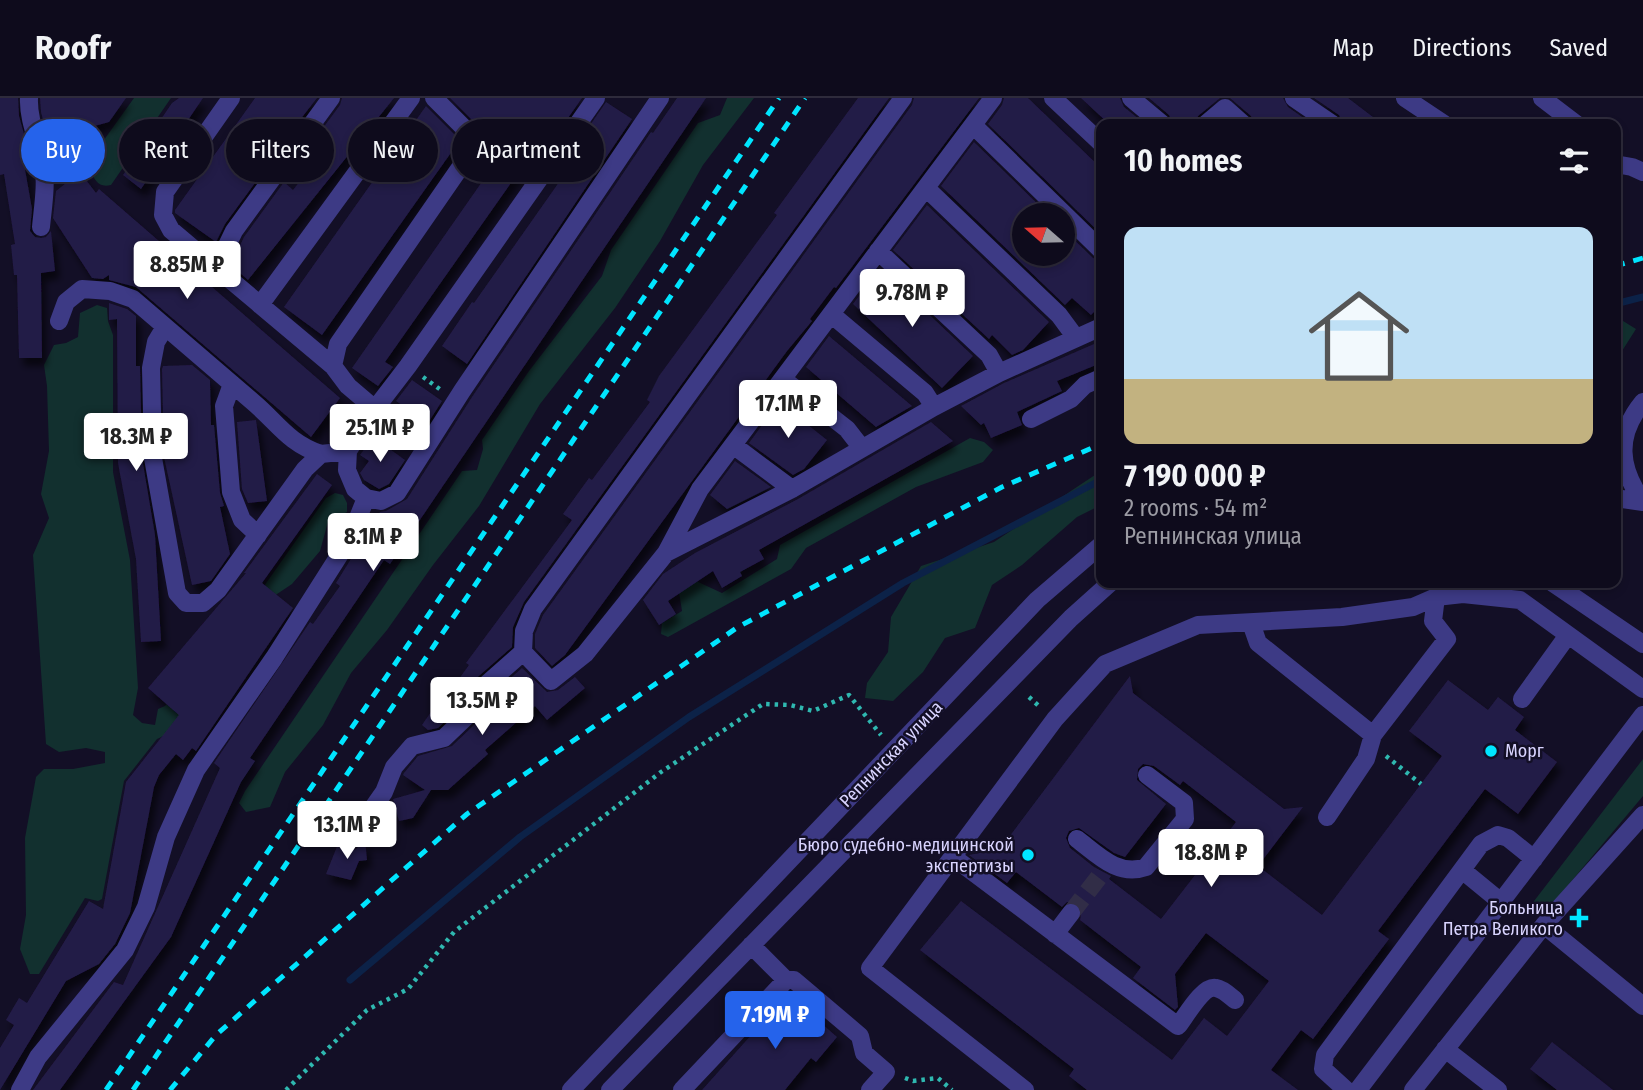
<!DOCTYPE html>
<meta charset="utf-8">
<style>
:root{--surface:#0e0b1c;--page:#171425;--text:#f1f3f6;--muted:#9b9ba3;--line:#2e2b3b;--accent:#2563eb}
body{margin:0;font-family:"Fira Sans Condensed",sans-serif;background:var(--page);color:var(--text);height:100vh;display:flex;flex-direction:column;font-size:26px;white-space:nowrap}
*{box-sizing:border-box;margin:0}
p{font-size:23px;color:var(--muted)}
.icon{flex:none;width:38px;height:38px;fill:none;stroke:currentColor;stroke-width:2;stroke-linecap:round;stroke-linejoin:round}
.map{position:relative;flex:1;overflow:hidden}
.sheet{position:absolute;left:1096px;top:21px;width:525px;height:469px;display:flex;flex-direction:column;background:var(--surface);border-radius:14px;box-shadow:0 4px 10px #0003,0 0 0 2px var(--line)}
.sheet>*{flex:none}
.top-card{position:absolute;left:21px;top:21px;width:665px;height:63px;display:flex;gap:14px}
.needle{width:46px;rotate:290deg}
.fabs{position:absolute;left:1012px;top:105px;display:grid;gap:14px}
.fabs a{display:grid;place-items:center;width:63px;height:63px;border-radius:50%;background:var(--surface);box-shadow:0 4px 10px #0003,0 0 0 2px var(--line);font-size:35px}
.price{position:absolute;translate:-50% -60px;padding:0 16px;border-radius:7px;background:#fff;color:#222;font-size:23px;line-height:46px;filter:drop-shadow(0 2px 4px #0008)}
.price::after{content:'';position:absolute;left:50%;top:42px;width:21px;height:16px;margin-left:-10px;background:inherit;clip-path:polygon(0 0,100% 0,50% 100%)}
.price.current{background:var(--accent);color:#fff}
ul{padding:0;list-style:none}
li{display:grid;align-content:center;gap:14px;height:371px;padding:0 28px}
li+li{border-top:2px solid var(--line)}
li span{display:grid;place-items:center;height:217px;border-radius:14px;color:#555}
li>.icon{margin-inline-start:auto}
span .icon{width:126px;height:126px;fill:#fffc;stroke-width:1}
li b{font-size:30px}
h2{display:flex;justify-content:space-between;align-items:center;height:84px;padding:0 28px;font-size:30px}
.tag{padding:0 24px;border-radius:32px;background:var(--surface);box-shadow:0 4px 10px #0003,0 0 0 2px var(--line);font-size:24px;line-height:63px}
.tag.current{background:var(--accent);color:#fff}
header{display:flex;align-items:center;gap:42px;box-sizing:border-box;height:98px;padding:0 35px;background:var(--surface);border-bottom:2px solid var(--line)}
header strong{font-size:33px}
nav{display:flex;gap:38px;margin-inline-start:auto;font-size:24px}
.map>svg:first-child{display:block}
.green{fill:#12302f}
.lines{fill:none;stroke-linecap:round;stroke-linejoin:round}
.stream{stroke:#0c2248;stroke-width:7}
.building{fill:#241b47;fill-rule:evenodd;filter:url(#shadow)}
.minor-tunnel{stroke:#312d47;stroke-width:18;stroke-dasharray:18 9;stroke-linecap:butt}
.path{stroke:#2fb8b0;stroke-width:4.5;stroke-dasharray:3.5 5;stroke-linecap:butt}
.minor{stroke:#3d3a85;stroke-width:18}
.rail{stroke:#00e5ff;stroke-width:5;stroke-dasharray:10 9;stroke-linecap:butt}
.poi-dot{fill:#00e5ff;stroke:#130f26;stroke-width:2.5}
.labels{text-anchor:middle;stroke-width:5;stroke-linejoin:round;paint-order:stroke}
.poi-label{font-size:18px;fill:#d9d4ff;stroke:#130f26;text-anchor:end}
.street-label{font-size:18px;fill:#d9d4ff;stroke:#130f26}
</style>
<header>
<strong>Roofr</strong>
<nav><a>Map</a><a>Directions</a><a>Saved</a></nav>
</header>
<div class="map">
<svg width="1643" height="992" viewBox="0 0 1643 992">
<defs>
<filter id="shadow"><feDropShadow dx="4.5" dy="8" stdDeviation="3.5" flood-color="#0009"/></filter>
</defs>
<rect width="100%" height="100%" fill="#130f26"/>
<!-- green -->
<path class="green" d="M134 0H171L111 87C98 90 95 82 90 72L96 53Z
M727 0H754L703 67 660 143 615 210 540 306 479 408 433 467 387 532 351 575 323 627 285 674 270 709 246 714 239 705 245 693 462 373 477 372 483 351 482 342 529 273 602 178 611 152 698 25 720 17Z
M97 207 107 210 108 223 113 237V374L130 462 138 590 133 617 142 625 155 627 158 611 165 608 229 533 168 636 157 641 124 683 102 801 98 803 85 800 39 876H30L20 851 26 817 25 740 36 679 44 671H73L105 665V654L86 650 59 654 46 646 33 457 49 420 41 396 49 353 47 288 44 267 54 247 66 245 78 239 80 215Z
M1615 218 1636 231 1615 264Z
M970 340 984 344 993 352 983 364 916 389 806 450 791 471 668 539 661 536 662 525 682 513 679 494 696 483 722 495 777 461 780 447Z
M1101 373V407L1077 419 1022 467 992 487 975 530 945 540 923 574 893 603 865 600 867 585 888 554 891 519 921 468 994 444Z
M335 395 343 397 347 405V414L328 424 320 453 292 486 271 500 262 491 326 400Z
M1643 661V698L1543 817 1531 807Z"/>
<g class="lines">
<!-- stream -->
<path class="stream" d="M1615 206 1643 199
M350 882 520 739 689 619 903 485 1101 382"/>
</g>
<!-- building -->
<path class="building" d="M0 0H18L19 18 27 47 21 49 32 111 30 133 35 139 41 140 46 139 51 133 55 173 41 175 42 260H19L17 177H14L11 147 15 146 4 76 0 77Z
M40 0H126L109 24 48 41 41 14Z
M179 0H203L141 91 123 77 172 5Z
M255 0H317L264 68 266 70 225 126 216 144 175 115V112Z
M342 0H394L248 182 232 168 238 160 235 158 244 139 284 84 293 92 320 58 309 49 340 7Z
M450 0H582L547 50 543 45 525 65 385 264 393 269 378 288 352 270 507 48 476 20 474 24Z
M677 0H706L390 466 384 462 250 660 255 663 241 684 171 839 60 992H33L114 884 123 887 220 670 214 665 310 524 313 526 340 488 336 485 380 414 386 413 407 401 472 299 651 34 653 35Z
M858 0H889L524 504 513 529 512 549 472 584 458 611 438 630 428 632 422 627 435 608 438 610 469 567 466 565 572 422 563 416 589 380 592 382 650 304 647 302 659 278 777 117 774 115Z
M914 0H979L836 190 834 189 810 221 812 223 787 253 565 557 552 568 535 550V536L543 517 912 7Z
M1004 0H1028L1101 70V136L988 26 1002 7Z
M1081 0H1120L1124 9 1145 26H1109Z
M1149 0H1220L1198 18 1195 26H1173L1169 17Z
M1230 0H1283L1288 9 1312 26H1254L1251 18Z
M1314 0H1348L1382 26H1343L1339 17Z
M606 4 632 21 467 266 442 248 472 204 474 205 569 70 564 65Z
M426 8 460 42 322 237 284 209Z
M974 44 1049 117H1024V156H1062V130L1093 160 1101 163V207L1091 217 1072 200 1065 207 941 88Z
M80 74 96 95 99 91 340 300 311 339 136 189 109 182V177L103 181 92 180 53 120 56 93Z
M927 107 1049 224 1023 252 1012 257 992 237 989 241 893 152Z
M880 170 973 258 942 290 853 206Z
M109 205 127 211 136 218V268H140L142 360 155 437 161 543 141 544 136 461 118 365 117 221 109 222Z
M829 238 912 308 876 329 806 269Z
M1101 243V265L1057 283 1062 293 1017 314 1022 327 991 340 984 325 981 327 961 308 1004 285Z
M192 267 210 282 211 327H214L220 395 224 408 220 409 230 456 211 483 192 487 164 359 162 271 163 268Z
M412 282 442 303 428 325 396 303Z
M779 304 827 342 804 371 793 377 749 345Z
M256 322 267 403 248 405 242 391 237 324Z
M931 324 953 343 759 452 764 461 740 474 742 478 722 490 713 473 668 503 676 516 659 527 643 502 663 476 695 455 798 401Z
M373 339 405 362 389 386 379 391 364 382 360 375 369 363 360 357Z
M735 363 771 389 727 411 710 397Z
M317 376 332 387 262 485 293 510 196 653 192 650 183 662 176 656 159 677 154 689 130 815 115 846 99 866 66 883 0 992V950L14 927 6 922 19 900 27 905 89 803 103 811 126 684 179 617 148 590 246 475H244Z
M522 570 547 594 558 592 575 579 585 590 547 622 535 608 485 652 488 656 448 692H431L413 720 399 723 393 701 425 692 403 677 404 675 418 658 452 648 475 626 489 599Z
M1130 578 1133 595 1284 711 1303 709 1258 768 1322 817 1442 658 1409 633 1448 582 1488 612 1498 599 1524 619 1515 632 1557 664 1518 716 1485 691 1378 833 1389 841 1313 941 1301 932 1271 972 1298 992H1087L1069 978 1074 971 920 852 961 803 1172 962 1204 920 1227 938 1269 883 1206 835 1175 876 1178 909 1175 912 1133 880 1141 869 1080 822 1082 811 1077 806 1067 804 1062 809 1016 774 1007 785 969 757 1000 751ZM1143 666 1154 668 1180 687 1183 683 1236 724 1161 821 1109 781 1111 778 1094 769 1070 750 1066 740 1069 733 1079 730 1114 755 1125 759 1166 706 1137 682 1138 671Z
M365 742 367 762 359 763 351 782 326 776 338 746 351 752 356 751Z
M788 896 837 939 816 964 811 960 785 992H702Z
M1552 944 1613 992H1557L1530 971Z"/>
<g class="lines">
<!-- minor-tunnel -->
<path class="minor-tunnel" d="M1071 815 1102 775"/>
<!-- path -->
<path class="path" d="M423 279 441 292
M1029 599 1041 610
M1386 658 1421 686
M905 980 913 983 938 980 952 992
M286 992 367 912 408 891 454 834 661 674 763 606 790 607 813 613 849 597 881 637"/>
<!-- minor -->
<path class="minor" d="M29 0C28 22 38 42 43 64 47 85 43 108 41 129
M231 0 165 94 163 117 171 132 333 268 348 288 375 311
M596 0 408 268 375 311 348 353 347 372 355 391 366 400 381 403 397 395 462 293 660 0
M1053 0 1101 45
M1131 0 1162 26
M1294 0 1332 26
M1405 0 1444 26
M1542 0 1576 26
M1206 26 1225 10 1243 26
M973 27 1101 152
M43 66 66 60
M1615 66 1632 69 1643 74
M926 90 1059 217 1076 240
M878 153 989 257 999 275
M216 170 234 133 331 0
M260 207 411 0
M831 216 925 295 934 309
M59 223 66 204 82 191 110 193 133 201C173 235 213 270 253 304 278 325 288 345 321 356
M165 229 156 244 151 270 153 360 177 495 186 505H203L218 492 305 371 321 356 348 353
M333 268 338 246 475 48 471 37 434 0
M783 281 847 331 861 349
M232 286 224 308 231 394 242 422 258 437
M1643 304C1615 338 1619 370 1643 404
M1031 321 1071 301 1085 287 1101 280
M733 347 792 391
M1615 400 1643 404
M666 455 700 391 993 0
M1553 485 1643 546
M1251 525 1258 545 1373 637 1366 661 1327 719
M523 554 524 533 533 511 903 0
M1522 601 1568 537
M1373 637 1447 541 1433 523 1436 499 1450 485
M351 741 384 694 394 669 412 648 444 640 467 618 480 592 523 554 551 583 585 556 666 455 792 391 934 309 999 275 1101 229
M1077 741C1098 757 1118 779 1146 769L1185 721 1184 705 1147 677
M953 759 1178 928C1186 918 1203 887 1216 890 1223 891 1230 898 1235 902
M1462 772 1501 804
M1544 827 1643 908
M1055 836 1071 815
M751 847 786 882
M1445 951 1498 992
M20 992 38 959 125 852 146 809 166 739 196 672 274 560 349 442 366 400
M571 992 1037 502 1101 447
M610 992 1071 520 1110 485
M682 992 786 882H794L860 938 864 955 886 974 870 992
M1025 992 870 870 1055 621 1105 566 1198 527 1342 519 1413 509 1436 499 1463 496 1520 502 1643 591
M1346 992 1323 971 1325 957 1481 746 1498 737 1508 740 1534 761
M1358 992 1643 617
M1413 992 1544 827 1643 717"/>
<!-- rail -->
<path class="rail" d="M1615 168 1643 160
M106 992 779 0
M133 992 805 0
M170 992 216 937 467 716 738 529 1002 389 1101 346"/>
</g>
<!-- markers -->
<g class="poi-dot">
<circle cx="1491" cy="653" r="7"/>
<circle cx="1028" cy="757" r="7"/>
<path d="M1575.5 809.5h7v7h7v7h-7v7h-7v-7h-7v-7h7z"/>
</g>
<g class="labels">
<!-- poi labels -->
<g class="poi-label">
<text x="1505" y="659" text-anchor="start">Морг</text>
<text x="1014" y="753">Бюро судебно-медицинской<tspan x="1014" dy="21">экспертизы</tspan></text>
<text x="1563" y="816">Больница<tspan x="1563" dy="21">Петра Великого</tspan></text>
</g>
<!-- street labels -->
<g class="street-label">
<text transform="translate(891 656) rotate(-46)" y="6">Репнинская улица</text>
</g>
</g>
</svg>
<div class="fabs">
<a><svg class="needle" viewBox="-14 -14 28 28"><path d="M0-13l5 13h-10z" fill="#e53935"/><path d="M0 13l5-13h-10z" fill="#9b9ba3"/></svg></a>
</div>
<b class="price" style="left:187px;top:203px">8.85M ₽</b>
<b class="price" style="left:912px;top:231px">9.78M ₽</b>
<b class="price" style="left:788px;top:342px">17.1M ₽</b>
<b class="price" style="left:380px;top:366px">25.1M ₽</b>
<b class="price" style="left:136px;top:375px">18.3M ₽</b>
<b class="price" style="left:373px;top:475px">8.1M ₽</b>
<b class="price" style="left:482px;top:639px">13.5M ₽</b>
<b class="price" style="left:347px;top:763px">13.1M ₽</b>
<b class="price" style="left:1211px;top:791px">18.8M ₽</b>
<b class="price current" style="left:775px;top:953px">7.19M ₽</b>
<div class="top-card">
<a class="tag current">Buy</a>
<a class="tag">Rent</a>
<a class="tag">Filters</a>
<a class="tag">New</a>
<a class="tag">Apartment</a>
</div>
<section class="sheet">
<h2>10 homes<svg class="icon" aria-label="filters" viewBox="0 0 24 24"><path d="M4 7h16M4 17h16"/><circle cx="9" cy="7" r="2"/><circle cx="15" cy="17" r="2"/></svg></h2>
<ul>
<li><span style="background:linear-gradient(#bfe0f5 70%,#c2b280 0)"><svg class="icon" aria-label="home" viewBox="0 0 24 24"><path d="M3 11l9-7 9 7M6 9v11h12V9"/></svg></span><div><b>7 190 000 ₽</b><p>2 rooms · 54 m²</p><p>Репнинская улица</p></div></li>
</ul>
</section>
</div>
